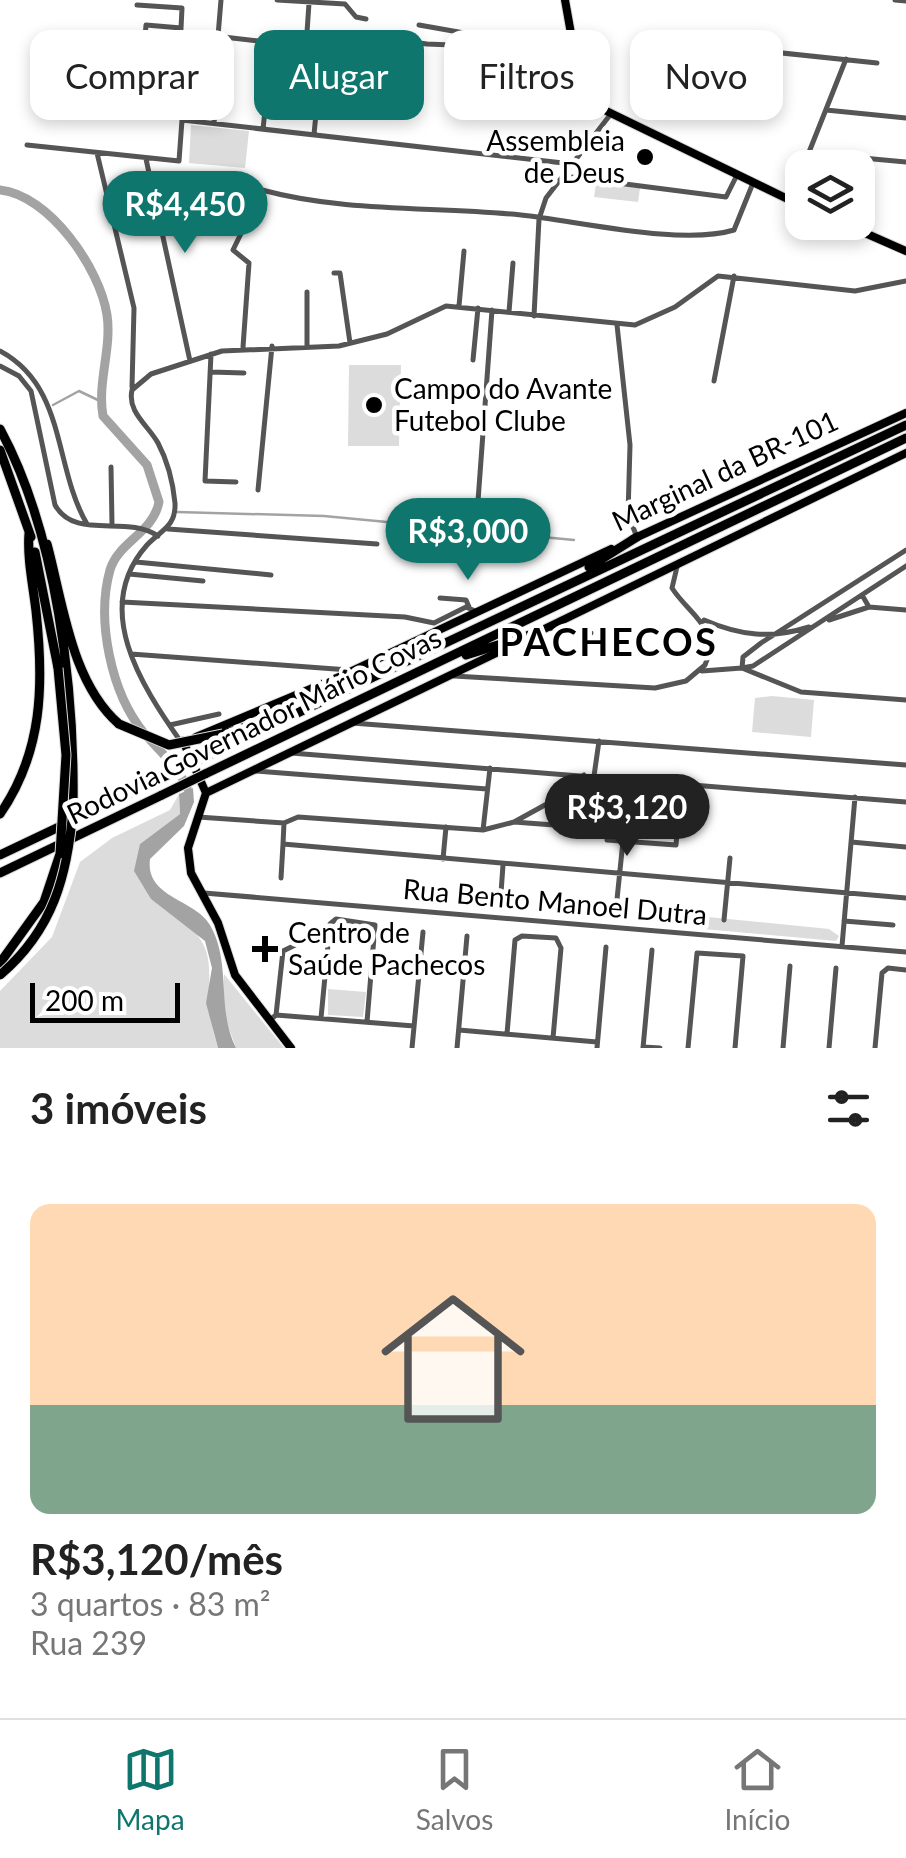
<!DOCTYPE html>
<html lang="pt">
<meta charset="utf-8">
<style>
:root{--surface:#fff;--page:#f6f6f6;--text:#222;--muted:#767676;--line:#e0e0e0;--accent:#0f766e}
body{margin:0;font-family:Lato,sans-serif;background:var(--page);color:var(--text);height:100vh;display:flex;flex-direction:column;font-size:38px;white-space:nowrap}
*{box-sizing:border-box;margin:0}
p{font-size:32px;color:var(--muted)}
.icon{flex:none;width:55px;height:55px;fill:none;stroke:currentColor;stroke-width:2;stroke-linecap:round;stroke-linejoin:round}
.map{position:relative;height:1048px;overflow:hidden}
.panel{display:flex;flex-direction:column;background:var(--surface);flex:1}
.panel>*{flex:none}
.guide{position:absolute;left:30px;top:30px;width:848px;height:90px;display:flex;gap:20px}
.tools{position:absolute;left:785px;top:150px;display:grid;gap:20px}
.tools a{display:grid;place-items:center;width:90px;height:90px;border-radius:20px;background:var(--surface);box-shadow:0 5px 15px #0003;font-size:50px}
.scale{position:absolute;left:30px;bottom:25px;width:150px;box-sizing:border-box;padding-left:10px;border:5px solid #000;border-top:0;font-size:28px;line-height:35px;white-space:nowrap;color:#000;-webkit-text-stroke:8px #fff;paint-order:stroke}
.price{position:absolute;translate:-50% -85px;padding:0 22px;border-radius:35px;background:var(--accent);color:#fff;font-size:32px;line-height:65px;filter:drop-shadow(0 2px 5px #0008)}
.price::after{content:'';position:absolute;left:50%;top:60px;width:30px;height:22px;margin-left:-15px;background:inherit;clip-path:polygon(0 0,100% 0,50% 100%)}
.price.active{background:#222;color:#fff}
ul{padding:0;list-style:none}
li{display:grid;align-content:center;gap:20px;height:530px;padding:0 30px}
li span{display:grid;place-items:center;height:310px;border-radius:20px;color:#555}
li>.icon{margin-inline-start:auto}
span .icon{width:180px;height:180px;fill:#fffc;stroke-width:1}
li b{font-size:42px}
h2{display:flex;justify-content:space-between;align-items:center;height:120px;padding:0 30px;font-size:42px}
.tag{padding:0 35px;border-radius:20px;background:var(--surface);box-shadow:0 5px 15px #0003;font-size:35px;line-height:90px}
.tag.active{background:var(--accent);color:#fff}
.tabs{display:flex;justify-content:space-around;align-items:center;height:140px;border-top:2px solid var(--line);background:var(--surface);font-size:28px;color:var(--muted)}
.tabs a{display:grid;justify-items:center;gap:5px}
.tabs .active{color:var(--accent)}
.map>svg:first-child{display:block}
.green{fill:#dcdcdc}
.water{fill:#a3a3a3}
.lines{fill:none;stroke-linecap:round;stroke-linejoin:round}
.stream{stroke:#a3a3a3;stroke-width:2.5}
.river{stroke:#a3a3a3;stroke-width:9}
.major-casing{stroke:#dbdbdb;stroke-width:10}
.highway-casing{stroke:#dbdbdb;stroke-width:11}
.minor{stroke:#555;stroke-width:5}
.major{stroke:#000;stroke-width:8}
.highway{stroke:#000;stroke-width:9}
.highway-bridge-casing{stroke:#dbdbdb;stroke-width:11;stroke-linecap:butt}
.highway-bridge{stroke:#000;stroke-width:9}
.poi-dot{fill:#000;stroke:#fff;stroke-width:4}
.labels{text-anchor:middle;stroke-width:9;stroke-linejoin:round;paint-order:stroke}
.poi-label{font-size:28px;fill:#000;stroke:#fff;text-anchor:start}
.street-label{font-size:28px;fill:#000;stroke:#fff}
.district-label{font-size:38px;font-weight:bold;letter-spacing:2.5px;fill:#000;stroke:#fff}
</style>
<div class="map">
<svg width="906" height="1048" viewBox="0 0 906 1048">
<rect width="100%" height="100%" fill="#fff"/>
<!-- green -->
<path class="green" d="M191 125 249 131 245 168 189 163Z
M596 183 640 188 638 202 594 197Z
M349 365H401L399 446H348Z
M772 696 814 700 811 737 752 732 755 698Z
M179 794 180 814 140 844 151 899C242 952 192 970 218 1048H0V991L52 937 80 862 112 838 170 810Z
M688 915 829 929 839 936 836 941 693 928 685 920Z
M224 974 284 1048H236L223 1012Z
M328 989 366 992 363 1017 328 1015Z"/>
<!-- water -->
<path class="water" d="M193 788 194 802 184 826 150 859C145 898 195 899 210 925 232 963 216 1009 236 1048H218L206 1003 212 968 205 941 151 899 134 871 140 844 180 814 179 794Z"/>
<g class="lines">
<!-- stream -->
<path class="stream" d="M53 405 79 391 100 401
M177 512 324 516 574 540"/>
<!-- river -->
<path class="river" d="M0 190C49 195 100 268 107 315 112 348 97 383 103 416L147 465 159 502C153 533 118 542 110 570 96 620 111 693 144 733 159 751 178 766 187 788"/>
<defs>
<path id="major" d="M565 0 580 84 592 104 802 206
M840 222 906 251
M633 539 906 413
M534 634 906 453
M196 737 339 677 611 549
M183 741 206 793 188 848 191 873 218 923 235 975 291 1048
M206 793 517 643"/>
<path id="highway" d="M0 429C57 534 75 690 73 808
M0 450 31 537
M47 544C63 603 71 682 119 724
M35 552 58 668
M589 567 637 537
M466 655 536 633
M223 734 272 719
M198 760 906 425
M205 774 906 438
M0 814C43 752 44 684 36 611 33 585 27 558 29 533
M0 855 143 787
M0 873 162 795
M0 963 44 902 60 854"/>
</defs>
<!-- major casing -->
<use href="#major" class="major-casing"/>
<!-- highway casing -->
<use href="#highway" class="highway-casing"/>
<!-- minor -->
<path class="minor" d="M277 0 345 4 356 17 366 19
M895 0 906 1
M419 25 498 39
M180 32 355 52 373 37 427 44 477 46 498 39 572 46
M218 36 221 0
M640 38 877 63
M306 47 309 3
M144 49 146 25 181 28
M49 99 177 110 182 8 137 5
M826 110 906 118
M214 123 220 64
M263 129 267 92
M314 134 319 84
M27 145 179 161 182 120 572 164
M97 153 134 308 132 387
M808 153 906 162
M146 159 190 361
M563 176 726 197 737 175
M184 178 262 190 233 250 249 263 243 347
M262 190C347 213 435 206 521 215 579 221 681 246 734 230L753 183
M790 200 846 59
M334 273H340L350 343
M459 306 464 251
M509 312 513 263
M534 316 539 219 546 198 610 115
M617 325 630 445 628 515 637 537
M307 347V292
M0 351C67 387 53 466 87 524
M211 354 205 481 236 482
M473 360 478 308
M0 366 19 376 31 391 55 505C75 541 127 514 158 536
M211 372 244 373
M714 381 734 276
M111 467 112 524
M258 490 272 346
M478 501 492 310
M168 529 377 544
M906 550 761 643 743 657 742 668 753 666 906 566
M136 562 271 575
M129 574 203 581
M862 595 869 607 906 610
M440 598 466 600 469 607
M122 602 405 617 434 623 466 607 475 611
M704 620C741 636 771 639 809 627
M829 620 869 607
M548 628 591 633
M131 654 349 670
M702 671 742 668 801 692 906 700
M454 676 655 688 686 681 705 665C721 627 689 615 672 588L677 567
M352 723 906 765
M170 725 219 714
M181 742C141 685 91 608 147 545 161 530 176 527 175 503 173 483 167 460 158 443 148 425 127 412 132 390L151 374 222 351 339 346 387 334 446 306 635 325 675 307 718 276 855 291 906 281
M291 753 906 802
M256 771 487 789
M584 775 554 800 514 822 594 828
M594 776 599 741
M611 778 607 840 676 845 679 810
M198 817 284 823 283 844 906 898
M284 823 298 817 483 830 514 822
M483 830 490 768
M851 842 906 847
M443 859 446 827
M281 878 283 844
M204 893 906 952
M501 893 503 865
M616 909 623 841
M724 920 730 858
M844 921 893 925
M842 946 855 797
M276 1015 283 951 330 928
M321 1018 330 924 336 919 375 925 367 1022
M270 1020 276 1015 414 1026
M459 1030 597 1042
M507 1034 515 940 522 936 556 938 561 948 553 1038
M643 1047 660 1048
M412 1048 423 932
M457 1048 467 936
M597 1048 606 947
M643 1048 652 950
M688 1048 697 953 743 956 735 1048
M783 1048 790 966
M829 1048 836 968
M875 1048 882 973 888 968 906 970"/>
<!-- major -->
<use href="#major" class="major"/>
<!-- highway -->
<use href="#highway" class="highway"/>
<defs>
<path id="highway-bridge" d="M58 668 66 755 60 854
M119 724 169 745 223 734
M143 787 198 760
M162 795 205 774
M0 975C53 930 68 875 73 808"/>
</defs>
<!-- highway-bridge casing -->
<use href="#highway-bridge" class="highway-bridge-casing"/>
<!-- highway-bridge -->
<use href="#highway-bridge" class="highway-bridge"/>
</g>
<!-- markers -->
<g class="poi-dot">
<circle cx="645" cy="157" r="10"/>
<circle cx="374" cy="405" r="10"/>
<path d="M260 934h10v10h10v10h-10v10h-10v-10h-10v-10h10z"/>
</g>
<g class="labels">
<!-- poi labels -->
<g class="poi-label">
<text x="625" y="151" text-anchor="end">Assembleia<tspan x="625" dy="32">de Deus</tspan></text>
<text x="394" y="399">Campo do Avante<tspan x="394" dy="32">Futebol Clube</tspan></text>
<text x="288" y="943">Centro de<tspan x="288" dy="32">Saúde Pachecos</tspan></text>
</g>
<!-- street labels -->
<g class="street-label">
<text transform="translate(725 471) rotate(-25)" y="10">Marginal da BR-101</text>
<text transform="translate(254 726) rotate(-26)" y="10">Rodovia Governador Mário Covas</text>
<text transform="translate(555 902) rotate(5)" y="10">Rua Bento Manoel Dutra</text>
</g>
<!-- district labels -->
<g class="district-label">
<text x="609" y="656">PACHECOS</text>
</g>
</g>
</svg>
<div class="tools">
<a><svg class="icon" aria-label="layers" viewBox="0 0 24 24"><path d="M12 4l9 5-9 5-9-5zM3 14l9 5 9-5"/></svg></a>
</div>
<div class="scale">200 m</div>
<b class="price" style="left:185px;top:256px">R$4,450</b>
<b class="price" style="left:468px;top:583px">R$3,000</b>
<b class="price active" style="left:627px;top:859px">R$3,120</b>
<div class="guide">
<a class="tag">Comprar</a>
<a class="tag active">Alugar</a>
<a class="tag">Filtros</a>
<a class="tag">Novo</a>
</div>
</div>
<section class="panel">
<h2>3 imóveis<svg class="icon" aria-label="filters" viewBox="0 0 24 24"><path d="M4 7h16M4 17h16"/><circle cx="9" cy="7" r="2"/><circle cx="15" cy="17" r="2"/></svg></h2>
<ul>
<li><span style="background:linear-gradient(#ffd9b3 65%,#7fa58c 0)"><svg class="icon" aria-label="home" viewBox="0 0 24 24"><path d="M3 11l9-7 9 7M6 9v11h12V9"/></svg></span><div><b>R$3,120/mês</b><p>3 quartos · 83 m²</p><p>Rua 239</p></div></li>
</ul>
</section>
<nav class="tabs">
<a class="active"><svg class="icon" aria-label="map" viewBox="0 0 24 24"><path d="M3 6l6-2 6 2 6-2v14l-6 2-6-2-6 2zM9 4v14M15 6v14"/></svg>Mapa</a>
<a><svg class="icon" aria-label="saved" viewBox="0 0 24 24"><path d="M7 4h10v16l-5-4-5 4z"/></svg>Salvos</a>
<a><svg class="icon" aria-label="home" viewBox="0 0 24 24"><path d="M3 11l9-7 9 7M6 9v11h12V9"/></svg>Início</a>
</nav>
